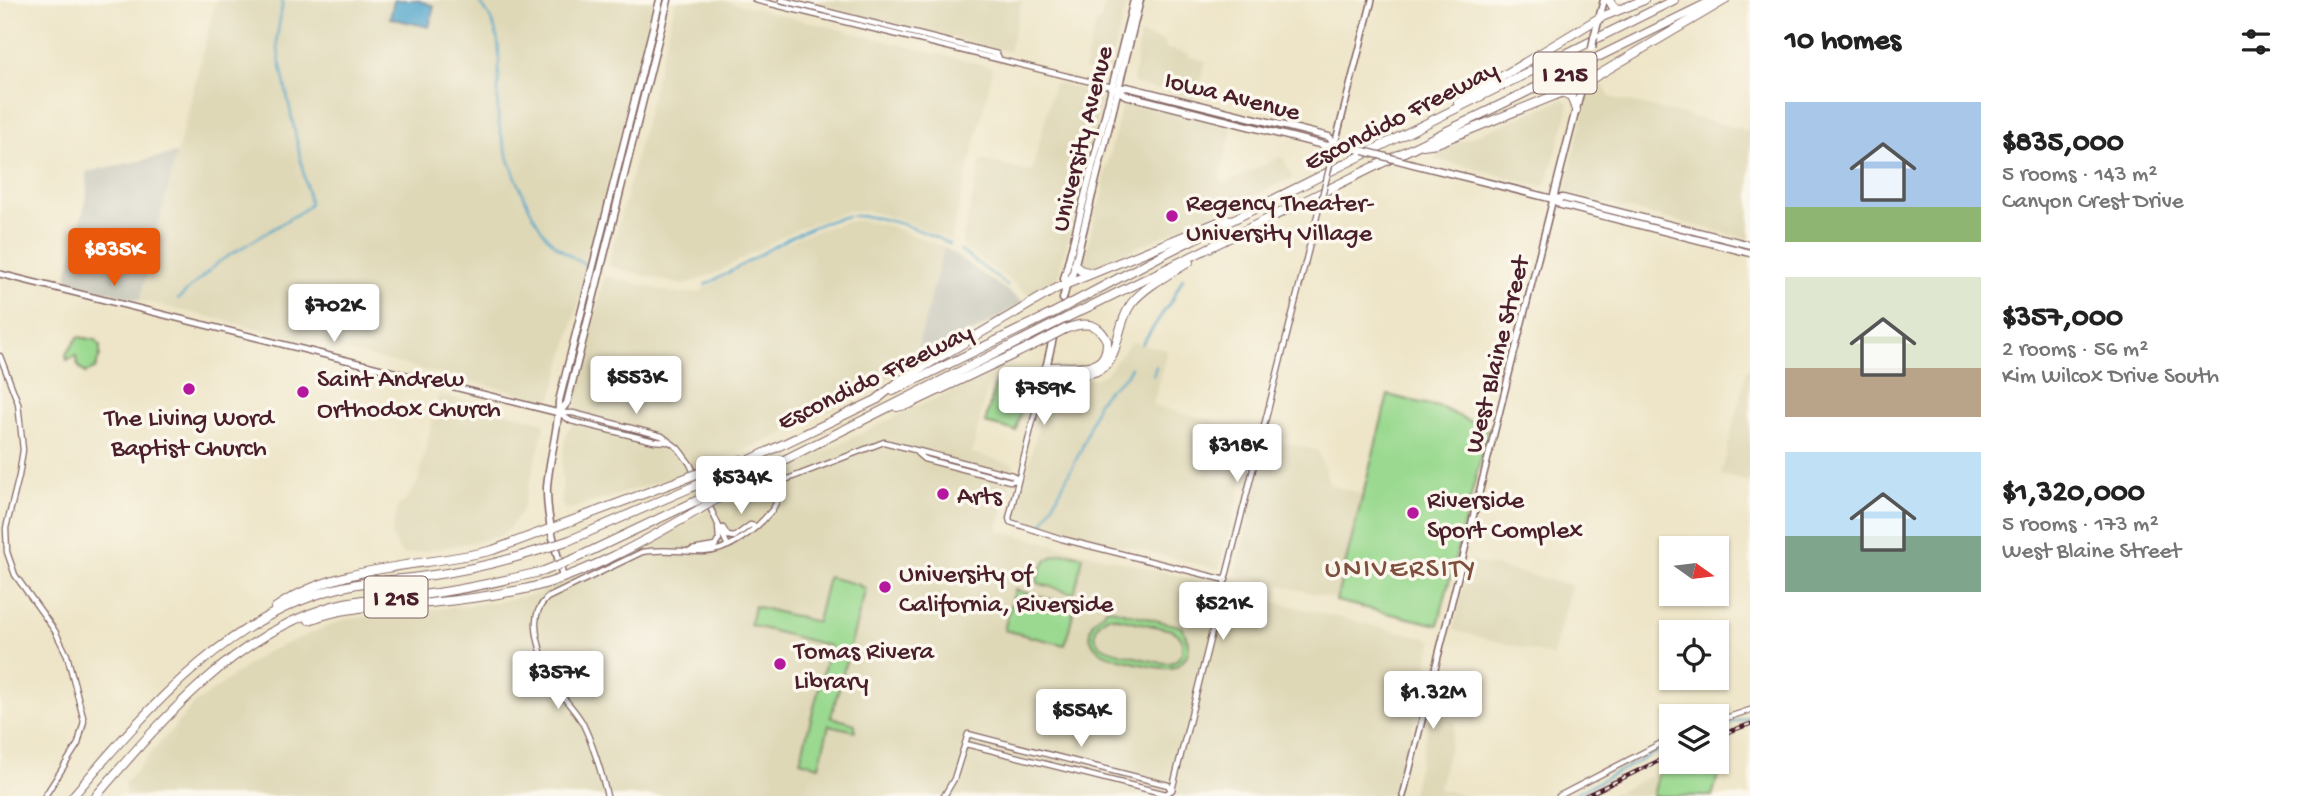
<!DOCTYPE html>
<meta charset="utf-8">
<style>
:root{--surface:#fff;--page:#f2f2f2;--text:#222;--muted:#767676;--accent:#ea580c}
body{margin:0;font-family:"Gochi Hand",sans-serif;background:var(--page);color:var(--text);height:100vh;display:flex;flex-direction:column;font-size:26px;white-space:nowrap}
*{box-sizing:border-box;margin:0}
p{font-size:23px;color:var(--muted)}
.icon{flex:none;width:38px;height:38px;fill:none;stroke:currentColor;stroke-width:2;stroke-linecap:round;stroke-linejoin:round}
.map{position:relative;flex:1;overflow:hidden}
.drawer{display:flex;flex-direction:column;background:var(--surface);width:560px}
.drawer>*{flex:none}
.needle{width:46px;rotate:104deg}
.controls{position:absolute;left:1659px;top:536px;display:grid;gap:14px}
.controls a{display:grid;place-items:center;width:70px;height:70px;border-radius:0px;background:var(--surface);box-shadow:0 2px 5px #0004;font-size:35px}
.price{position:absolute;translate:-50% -60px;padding:0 16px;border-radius:7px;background:#fff;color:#222;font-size:23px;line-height:46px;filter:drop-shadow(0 2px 4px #0008)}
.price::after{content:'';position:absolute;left:50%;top:42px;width:21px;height:16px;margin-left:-10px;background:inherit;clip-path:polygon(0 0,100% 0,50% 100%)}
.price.current{background:var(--accent);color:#fff}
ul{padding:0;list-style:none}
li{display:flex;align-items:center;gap:21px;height:175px;padding:0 35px}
li span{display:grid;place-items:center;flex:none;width:196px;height:140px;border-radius:0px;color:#555}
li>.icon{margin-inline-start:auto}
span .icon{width:84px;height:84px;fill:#fffc;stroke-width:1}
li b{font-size:30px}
h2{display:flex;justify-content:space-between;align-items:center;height:84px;padding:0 35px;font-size:30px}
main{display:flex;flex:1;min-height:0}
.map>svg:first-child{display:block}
.built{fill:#dfd8b7}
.industrial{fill:#c5c5b8}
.green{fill:#9ad98f;stroke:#727c5d;stroke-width:2;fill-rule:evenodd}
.water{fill:#4da4ca;stroke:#4c627a;stroke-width:2}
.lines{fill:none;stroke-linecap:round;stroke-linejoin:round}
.stream{stroke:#4da4ca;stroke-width:2}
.tertiary-casing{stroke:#836462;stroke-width:7}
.secondary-casing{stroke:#836462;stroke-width:8}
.primary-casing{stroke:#836462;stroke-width:9}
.motorway-casing{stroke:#836462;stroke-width:10}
.tertiary{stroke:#fff;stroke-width:4.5}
.secondary{stroke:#fff;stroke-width:5}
.primary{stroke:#fff;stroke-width:6}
.motorway{stroke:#fff;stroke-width:8}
.rail-casing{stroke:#4a1f2b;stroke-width:4.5}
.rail{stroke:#fbf7ec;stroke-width:2;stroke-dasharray:5;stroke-linecap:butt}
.tertiary-bridge-casing{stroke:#836462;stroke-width:7;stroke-linecap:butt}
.primary-bridge-casing{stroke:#836462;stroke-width:9;stroke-linecap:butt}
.motorway-bridge-casing{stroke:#836462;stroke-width:10;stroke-linecap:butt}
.tertiary-bridge{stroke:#fff;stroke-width:4.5}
.primary-bridge{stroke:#fff;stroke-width:6}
.motorway-bridge{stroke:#fff;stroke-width:8}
.poi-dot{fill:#b5179e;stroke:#fbf7ec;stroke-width:2.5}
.labels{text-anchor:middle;stroke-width:7;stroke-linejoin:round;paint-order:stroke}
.shield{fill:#fbf7ec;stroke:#7f6065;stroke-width:2}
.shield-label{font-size:24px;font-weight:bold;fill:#4a1f2b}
.street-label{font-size:26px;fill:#4a1f2b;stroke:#fbf7ec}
.poi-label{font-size:26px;fill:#4a1f2b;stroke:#fbf7ec;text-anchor:start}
.neighbourhood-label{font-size:28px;letter-spacing:2px;fill:#7f4f40;stroke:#fbf7ec}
</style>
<main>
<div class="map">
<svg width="1750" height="796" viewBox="0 0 1750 796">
<rect width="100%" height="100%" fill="#fbf7ec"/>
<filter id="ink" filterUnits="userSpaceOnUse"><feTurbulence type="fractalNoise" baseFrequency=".0143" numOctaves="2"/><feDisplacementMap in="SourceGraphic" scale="14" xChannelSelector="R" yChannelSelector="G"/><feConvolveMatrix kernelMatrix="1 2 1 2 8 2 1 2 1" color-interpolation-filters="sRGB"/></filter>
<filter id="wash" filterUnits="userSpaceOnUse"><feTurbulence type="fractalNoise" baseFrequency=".00686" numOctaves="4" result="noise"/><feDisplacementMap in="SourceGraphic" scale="28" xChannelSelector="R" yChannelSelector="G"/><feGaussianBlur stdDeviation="1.57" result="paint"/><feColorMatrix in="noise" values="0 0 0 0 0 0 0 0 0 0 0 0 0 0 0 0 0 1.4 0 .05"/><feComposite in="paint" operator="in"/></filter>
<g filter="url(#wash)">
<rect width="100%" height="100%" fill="#eee5c8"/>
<!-- built -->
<path class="built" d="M216 0H654L569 340 552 397 546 400 140 300Z
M676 0H721L991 67 993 70 951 240 899 219 866 211H848L795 230 714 274 683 285 608 266Z
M802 0H1022L1009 52Z
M1106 0H1128L1106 75 1084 70 1096 24 1101 21Z
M1140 35 1166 42 1165 48 1189 54V57L1206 61 1196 99 1133 83Z
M1054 83 1099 94 1102 100 1059 274 1053 282 1032 297 961 245 981 160 1032 172Z
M1602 83 1610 97 1750 131V239L1564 193 1589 92Z
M1563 99 1569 103 1566 119 1547 182 1542 186 1435 159 1436 152Z
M1129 102 1232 128 1220 178 1224 184 1280 157 1283 158 1293 178 1088 269 1083 267 1097 206 1101 204 1104 189 1102 185 1122 105Z
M861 220 890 226 944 247 913 365 801 424 799 428 793 431 786 432 701 469 567 510 562 505V465L565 439 567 431 571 427 577 405 574 400 605 276 679 294 699 292 769 251 805 234 844 222Z
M1131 342 1167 350 1153 406 1256 431 1219 569 1017 520 1015 518 1050 381 1055 377 1093 379 1106 374Z
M1747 369 1750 370V482L1721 475Z
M990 376 972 453 1014 464 998 528 999 531 1215 585 1217 588 1433 640 1396 796H126L124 784 193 705 264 653 345 619 497 602 533 595 633 552 737 494 913 408Z
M439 394 542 422 545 425 522 510 506 532 498 537 403 555 391 536 398 506 405 501 418 482Z
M1388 395 1442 408 1488 430 1438 625 1236 574 1268 439 1318 451 1330 485 1363 494Z
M1470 561 1571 585 1553 656 1453 630Z
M1431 715 1456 721 1439 789 1464 796H1411Z
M1659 771 1653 796H1610Z"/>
<!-- industrial -->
<path class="industrial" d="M177 153 140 300 69 281 67 276 87 196 86 172Z
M944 247 1023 302 917 367 913 365Z"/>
<!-- green -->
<path class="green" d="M78 337 96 340 100 346V355L95 369 85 373 78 366 76 356 67 360 66 354Z
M997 377 1027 385 1016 431 985 423Z
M1388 395 1442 408 1488 430 1438 625 1336 601Z
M1067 553 1083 556 1075 591 1072 593 1037 583C1039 566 1048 554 1067 553Z
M828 577 860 585V587L866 588 831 717 855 724V731L829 725 819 766 800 761 830 646 750 625 754 606 817 622Z
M1015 590 1075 606 1065 645 1004 630Z
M1107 608 1183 627C1184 635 1191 642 1188 652 1185 661 1177 668 1168 668 1157 669 1110 658 1100 651 1094 647 1090 640 1090 633 1090 619 1102 617 1107 608ZM1109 616 1171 630 1178 634 1182 640V653C1179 658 1176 662 1169 663 1160 664 1112 652 1103 647 1089 638 1096 621 1109 616Z
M1681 761H1713L1720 770 1712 796H1653L1659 771Z"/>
<!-- water -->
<path class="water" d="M394 0H417L434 6 429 27 390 18Z"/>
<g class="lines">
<!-- stream -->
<path class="stream" d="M477 0C511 34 495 74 498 116 500 144 530 218 549 239 560 250 574 259 588 266
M852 216C885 215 921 230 950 244
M960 250 1008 286
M705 285C753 262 795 227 848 216
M178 299 220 261 302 211 310 204 279 57 277 37 283 0
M1142 344 1173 298 1183 278
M1153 376 1156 366
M1043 524 1081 450 1098 402 1108 390 1126 376 1131 367
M1717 728 1750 717
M1570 796 1671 745"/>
</g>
</g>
<g filter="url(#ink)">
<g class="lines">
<defs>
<path id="tertiary" d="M755 0 1112 87
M781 0 997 54 999 58
M0 356 18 403 23 450 19 476 6 528 7 552 15 575 55 631 67 655 84 721 78 744 45 796
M1046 368 1009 518 1010 522 1062 539 1226 580
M559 413H573L662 436 678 448 690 464 728 546
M559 413 571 421 654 441 668 442
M917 453 924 459 1010 481 1017 480
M723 528 728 536 734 537 750 525 754 526
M692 550 715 546 719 539 718 527
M1717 721 1750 710
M966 744 1166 794 1172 790
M1172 790 1318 212
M607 796C601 771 594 747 583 724 577 712 568 704 560 693 549 679 535 640 536 622 536 612 541 604 547 598L642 552C662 548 682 552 703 552 729 552 756 530 772 510 779 501 779 489 785 480L884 442 1012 475 1018 480
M944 796 954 779 968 734 1168 785 1171 790
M1559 796 1671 738"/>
<path id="secondary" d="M1335 144 1372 0
M0 274 559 413
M1403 796 1553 199"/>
<path id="primary" d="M1594 37 1604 0
M1116 89 1125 95 1327 146 1335 144 1364 151
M1119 89 1127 87 1329 137 1335 144
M1413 164 1553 199 1563 198 1750 245
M1553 199 1561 205 1750 253
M1553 199 1583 82
M1067 283 1064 279 1134 0
M1063 299 1067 283 1072 276 1140 0
M1046 368 1053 338
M559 413 567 403 668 0
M563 578C556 549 546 518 547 487 549 458 559 429 559 401L660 0"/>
<path id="motorway" d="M1609 0 1614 8 1621 9
M1562 92 1571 96 1576 110
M1458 103 1599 18 1644 0
M1423 145 1437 143 1583 84 1725 0
M1075 265 1080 270 1092 273
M1070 304 1166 253 1674 0
M1066 318 1714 0
M1046 368C1055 374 1066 373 1077 374 1124 376 1111 333 1131 304 1145 286 1170 274 1189 262
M1046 368C1068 362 1108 379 1107 341 1098 321 1083 322 1065 329
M893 391 1051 314
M876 400 901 380 1057 288 1226 219
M897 407 910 404 1042 341
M704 471 741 460
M708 480 878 399
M714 493 772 466 1048 327
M717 499 746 483
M570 540 690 488
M574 559 696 501
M275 608C338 563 422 568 493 550L686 478
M309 620C347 605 390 606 430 603 460 600 491 596 520 590 578 579 649 539 700 509
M73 796C149 707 235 606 357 584 380 580 403 580 426 576 465 571 502 562 540 550
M96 796C160 722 232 636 329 607 361 597 396 598 429 594 468 589 506 580 544 571"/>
</defs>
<!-- tertiary casing -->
<use href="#tertiary" class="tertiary-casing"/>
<!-- secondary casing -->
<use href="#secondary" class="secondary-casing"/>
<!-- primary casing -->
<use href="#primary" class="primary-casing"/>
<!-- motorway casing -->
<use href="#motorway" class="motorway-casing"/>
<!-- tertiary -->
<use href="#tertiary" class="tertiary"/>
<!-- secondary -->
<use href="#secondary" class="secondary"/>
<!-- primary -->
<use href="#primary" class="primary"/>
<!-- motorway -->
<use href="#motorway" class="motorway"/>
<defs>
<path id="rail" d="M1717 736 1750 724
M1585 796 1671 755"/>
</defs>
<!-- rail casing -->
<use href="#rail" class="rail-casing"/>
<!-- rail -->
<use href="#rail" class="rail"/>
<defs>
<path id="tertiary-bridge" d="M1318 212 1333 153"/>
<path id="primary-bridge" d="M1592 48 1594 37
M1585 77 1589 58
M1364 151 1413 164"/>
<path id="motorway-bridge" d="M1051 314 1070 304
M1048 327 1066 318
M1042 341 1065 329
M686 478 704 471
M690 488 708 480
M696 501 714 493
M700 509 717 499
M540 550 570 540
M544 571 574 559"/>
</defs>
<!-- tertiary-bridge casing -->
<use href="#tertiary-bridge" class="tertiary-bridge-casing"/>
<!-- primary-bridge casing -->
<use href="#primary-bridge" class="primary-bridge-casing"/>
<!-- motorway-bridge casing -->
<use href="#motorway-bridge" class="motorway-bridge-casing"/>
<!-- tertiary-bridge -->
<use href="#tertiary-bridge" class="tertiary-bridge"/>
<!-- primary-bridge -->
<use href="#primary-bridge" class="primary-bridge"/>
<!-- motorway-bridge -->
<use href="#motorway-bridge" class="motorway-bridge"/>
</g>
</g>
<!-- markers -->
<g class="poi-dot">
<circle cx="1172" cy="216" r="7"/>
<circle cx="189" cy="389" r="7"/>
<circle cx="303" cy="392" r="7"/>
<circle cx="943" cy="494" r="7"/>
<circle cx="1413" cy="513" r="7"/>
<circle cx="885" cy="587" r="7"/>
<circle cx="780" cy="664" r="7"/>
</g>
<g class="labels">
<!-- shield labels -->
<g class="shield">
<rect x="1533.5" y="52.5" width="63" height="41" rx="5"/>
<rect x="364.5" y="576.5" width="63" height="41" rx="5"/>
</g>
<g class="shield-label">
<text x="1565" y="81">I 215</text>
<text x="396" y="605">I 215</text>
</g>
<!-- street labels -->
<g class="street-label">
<text transform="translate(1233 94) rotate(14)" y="9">Iowa Avenue</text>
<text transform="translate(1400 114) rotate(-27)" y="9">Escondido Freeway</text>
<text transform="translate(1080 138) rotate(-76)" y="9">University Avenue</text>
<text transform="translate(1495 354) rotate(-76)" y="9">West Blaine Street</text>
<text transform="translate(874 375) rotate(-26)" y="9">Escondido Freeway</text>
</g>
<!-- poi labels -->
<g class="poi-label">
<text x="1186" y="210">Regency Theater-<tspan x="1186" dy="30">University Village</tspan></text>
<text x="317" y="386">Saint Andrew<tspan x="317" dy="30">Orthodox Church</tspan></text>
<text x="189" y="425" text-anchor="middle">The Living Word<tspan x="189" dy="30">Baptist Church</tspan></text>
<text x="957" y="503">Arts</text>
<text x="1427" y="507">Riverside<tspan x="1427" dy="30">Sport Complex</tspan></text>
<text x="899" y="581">University of<tspan x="899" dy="30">California, Riverside</tspan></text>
<text x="794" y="658">Tomas Rivera<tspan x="794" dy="30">Library</tspan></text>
</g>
<!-- neighbourhood labels -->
<g class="neighbourhood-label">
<text x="1401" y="576">UNIVERSITY</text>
</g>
</g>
</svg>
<div class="controls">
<a><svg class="needle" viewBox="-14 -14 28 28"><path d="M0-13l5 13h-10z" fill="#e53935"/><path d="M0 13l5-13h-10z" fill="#767676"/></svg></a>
<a><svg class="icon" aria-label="locate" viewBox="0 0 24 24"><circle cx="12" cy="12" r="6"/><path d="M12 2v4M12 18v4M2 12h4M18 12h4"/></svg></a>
<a><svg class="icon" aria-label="layers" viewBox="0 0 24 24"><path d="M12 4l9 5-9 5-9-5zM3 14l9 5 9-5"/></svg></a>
</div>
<b class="price current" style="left:114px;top:288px">$835K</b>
<b class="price" style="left:334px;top:344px">$702K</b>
<b class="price" style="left:636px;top:416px">$553K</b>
<b class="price" style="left:1044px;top:427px">$759K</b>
<b class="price" style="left:1237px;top:484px">$318K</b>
<b class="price" style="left:741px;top:516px">$534K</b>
<b class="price" style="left:1223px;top:642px">$521K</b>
<b class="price" style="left:558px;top:711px">$357K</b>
<b class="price" style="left:1433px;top:731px">$1.32M</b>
<b class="price" style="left:1081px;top:749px">$554K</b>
</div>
<section class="drawer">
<h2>10 homes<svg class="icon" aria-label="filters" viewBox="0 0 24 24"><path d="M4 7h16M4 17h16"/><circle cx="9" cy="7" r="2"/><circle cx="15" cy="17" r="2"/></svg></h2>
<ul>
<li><span style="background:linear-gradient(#a9c7e8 75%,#8fb573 0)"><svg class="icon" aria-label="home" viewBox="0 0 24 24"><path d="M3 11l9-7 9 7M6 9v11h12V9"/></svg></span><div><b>$835,000</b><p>5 rooms · 143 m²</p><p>Canyon Crest Drive</p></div></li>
<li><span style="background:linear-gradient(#dfe7d0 65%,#b9a48a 0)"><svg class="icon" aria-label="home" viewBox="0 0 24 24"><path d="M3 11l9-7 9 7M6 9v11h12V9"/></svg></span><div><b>$357,000</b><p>2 rooms · 56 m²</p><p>Kim Wilcox Drive South</p></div></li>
<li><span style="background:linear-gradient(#bfe0f5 60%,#7fa58c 0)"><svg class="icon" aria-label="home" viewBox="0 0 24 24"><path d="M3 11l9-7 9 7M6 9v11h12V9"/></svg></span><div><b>$1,320,000</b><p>5 rooms · 173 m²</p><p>West Blaine Street</p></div></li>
</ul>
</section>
</main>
